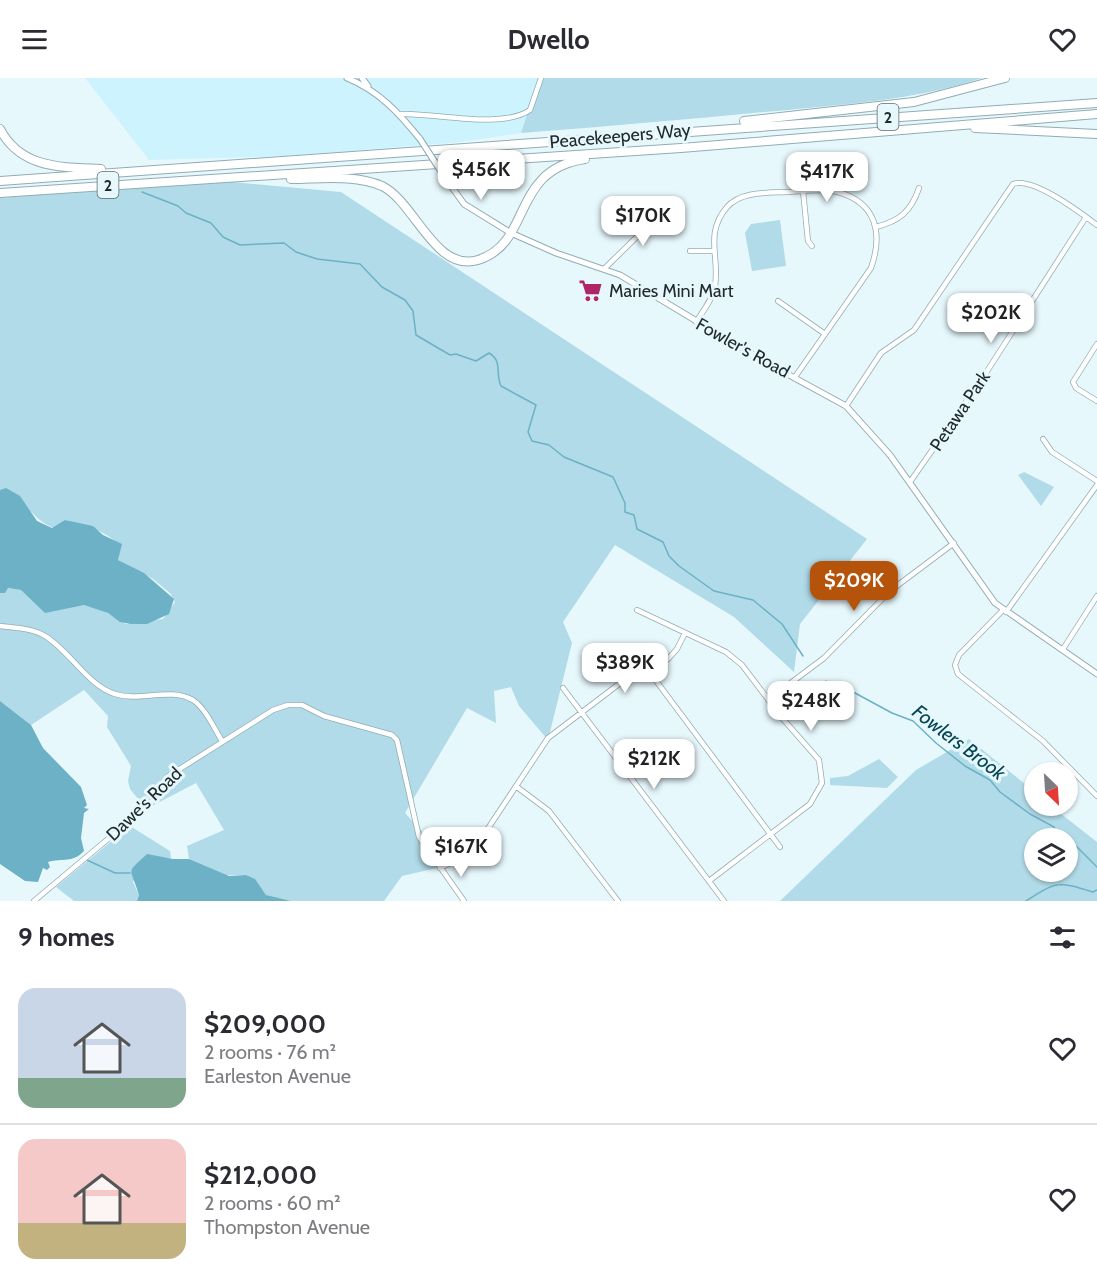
<!DOCTYPE html>
<meta charset="utf-8">
<style>
:root{--surface:#fff;--page:#f7f7f7;--text:#2b2b33;--muted:#7c7c81;--line:#e1e1e2;--accent:#b45309}
body{margin:0;font-family:Cabin,sans-serif;background:var(--page);color:var(--text);height:100vh;display:flex;flex-direction:column;font-size:22px;white-space:nowrap}
*{box-sizing:border-box;margin:0}
p{font-size:20px;color:var(--muted)}
.icon{flex:none;width:33px;height:33px;fill:none;stroke:currentColor;stroke-width:2;stroke-linecap:round;stroke-linejoin:round}
.map{position:relative;height:823px;overflow:hidden}
.sheet{display:flex;flex-direction:column;background:var(--surface);flex:1}
.sheet>*{flex:none}
.needle{width:39px;rotate:155deg}
.buttons{position:absolute;left:1024px;top:684px;display:grid;gap:12px}
.buttons a{display:grid;place-items:center;width:54px;height:54px;border-radius:50%;background:var(--surface);box-shadow:0 2px 4px #0004;font-size:30px}
.price{position:absolute;translate:-50% -51px;padding:0 14px;border-radius:12px;background:#fff;color:#222;font-size:20px;line-height:39px;filter:drop-shadow(0 2px 3px #0008)}
.price::after{content:'';position:absolute;left:50%;top:36px;width:18px;height:14px;margin-left:-9px;background:inherit;clip-path:polygon(0 0,100% 0,50% 100%)}
.price.selected{background:var(--accent);color:#fff}
ul{padding:0;list-style:none}
li{display:flex;align-items:center;gap:18px;height:150px;padding:0 18px}
li+li{border-top:2px solid var(--line)}
li span{display:grid;place-items:center;flex:none;width:168px;height:120px;border-radius:18px;color:#555}
li>.icon{margin-inline-start:auto}
span .icon{width:72px;height:72px;fill:#fffc;stroke-width:1}
li b{font-size:26px}
h2{display:flex;justify-content:space-between;align-items:center;height:72px;padding:0 18px;font-size:26px}
header{display:flex;justify-content:space-between;align-items:center;height:78px;padding:0 18px;background:var(--surface);font-size:27px;font-weight:700}
.map>svg:first-child{display:block}
.built{fill:#cdf3fe}
.green{fill:#b1dbe8;fill-rule:evenodd}
.water{fill:#6cb1c5}
.lines{fill:none;stroke-linecap:round;stroke-linejoin:round}
.stream{stroke:#6cb1c5;stroke-width:1.5}
.minor-casing{stroke:#91acb4;stroke-width:6}
.tertiary-casing{stroke:#91acb4;stroke-width:7}
.motorway-casing{stroke:#91acb4;stroke-width:10}
.minor{stroke:#fff;stroke-width:4.5}
.tertiary{stroke:#fff;stroke-width:5}
.motorway{stroke:#fff;stroke-width:8}
.tertiary-bridge-casing{stroke:#91acb4;stroke-width:7;stroke-linecap:butt}
.tertiary-bridge{stroke:#fff;stroke-width:5}
.labels{text-anchor:middle;stroke-width:6;stroke-linejoin:round;paint-order:stroke}
.shield{fill:#e7f8fd;stroke:#5c686c;stroke-width:1.5}
.shield-label{font-size:16px;font-weight:bold;fill:#212b2e}
.street-label{font-size:18px;fill:#212b2e;stroke:#e7f8fd}
.poi-label{font-size:18px;fill:#212b2e;stroke:#e7f8fd;text-anchor:start}
.water-label{font-size:20px;font-style:italic;fill:#054554;stroke:#e7f8fd}
</style>
<header><svg class="icon" aria-label="menu" viewBox="0 0 24 24"><path d="M4 6h16M4 12h16M4 18h16"/></svg>Dwello<svg class="icon" aria-label="heart" viewBox="0 0 24 24"><path d="M12 20l-8-8c-3-5 5-10 8-4 3-6 11-1 8 4z"/></svg></header>
<div class="map">
<svg width="1097" height="823" viewBox="0 0 1097 823">
<rect width="100%" height="100%" fill="#e7f8fd"/>
<!-- built -->
<path class="built" d="M85 0H539L521 55 461 64 286 78 149 82Z"/>
<!-- green -->
<path class="green" d="M539 0H982C925 19 868 24 808 30 712 39 617 48 521 55Z
M233 104 341 114 867 461 800 546 794 594 734 539 615 467 563 544 572 565 548 662 519 628 511 609 494 613 496 645 467 630 405 735 449 783 437 790 402 798 384 823H291L275 820 266 817 254 801 246 797H223L189 781 187 768 224 752 196 705 152 728 139 722 130 711 128 703 131 688 107 649 108 638 84 612 31 647 0 623V515L8 510 21 512 43 531 84 527 104 533 126 546 163 541 175 524 170 515 153 501 118 482C119 476 121 469 116 464 109 456 82 444 72 445L67 442 54 450C32 442 24 419 0 412V120L132 109Z
M780 142 786 188 752 193 745 155 751 146Z
M1024 394 1054 409 1041 428 1018 397Z
M969 661 1035 714V728H1051L1097 764V823H780L916 692ZM1035 760H1068V794H1035Z
M879 681 898 699 887 710 830 707V700L848 698Z
M130 748 170 773 171 780 144 779 133 804 139 817 137 823H74L56 809Z"/>
<!-- water -->
<path class="water" d="M6 410 20 418 37 443 52 450 65 442 93 448 103 457 122 466 118 482 144 495 174 521 169 536 147 546H131L120 544 108 535 84 527 45 535 21 512 8 510 5 515H0V412Z
M0 623 31 647 43 670 81 709 87 727 84 730 89 731 84 735 81 760 84 773C73 785 63 780 48 784L50 789 47 792 43 790 38 804 25 803 0 786Z
M147 776 173 781H189L229 798 246 797 255 801 266 817 291 823H137L139 817C130 787 125 797 147 776Z"/>
<g class="lines">
<!-- stream -->
<path class="stream" d="M142 114 178 128 186 135 211 145 223 159 240 167 284 165 296 174 317 181 360 186 382 209 405 222 413 233 416 257 450 277 456 276 476 283 489 275C503 283 495 296 501 308L536 327 528 354 532 363 549 367 564 379 613 399 625 425V434L634 437 637 451 663 464 669 478 679 488 714 513 753 522 782 546 803 578
M826 603 831 608H842L892 635 913 643 936 665 965 688 990 702 1000 714 1030 736 1054 749 1057 755 1067 760
M1069 761 1097 789
M87 782 115 795H130
M1026 823C1057 803 1058 803 1093 814L1097 812"/>
<defs>
<path id="minor" d="M400 36C433 34 501 52 530 32L541 0
M803 113 808 163 812 168
M876 149C899 143 911 134 919 110
M690 173H713
M604 191 653 143 659 131
M778 223 825 256
M696 244C703 233 713 221 715 208 720 179 704 156 727 129 741 113 768 115 787 114 803 113 822 110 838 114 877 125 883 156 871 190L795 299
M1097 266 1073 304 1076 310 1097 323
M846 328 881 275 914 252 1013 106C1032 98 1081 135 1097 147
M1043 361 1052 374 1097 403
M910 404 984 298 1086 139
M637 532 726 574 742 587 783 641 819 682 822 705 810 726 709 803
M1003 532 959 577 955 587 958 596 1043 663 1097 718
M1006 534 1097 407
M0 548C15 550 32 550 45 558 70 573 87 607 115 616 140 624 169 609 193 622 206 631 214 650 222 663
M1063 571 1097 518
M648 592 780 769
M563 610 724 823
M768 622 824 580 890 513 954 465
M517 709 549 733 618 823
M440 790 467 777 481 761 548 660 619 606 668 581 677 571 685 555
M34 823 151 725 167 699 273 632 288 627H302L324 638 392 657 397 662 419 759 464 823"/>
<path id="tertiary" d="M347 0C379 13 399 35 420 61
M362 0 368 8
M444 98 464 126 511 155 556 175 620 197 758 280 846 328 890 377 995 525 1097 596"/>
<path id="motorway" d="M744 43 914 24 1005 0
M975 50 1097 56
M0 51C21 91 62 89 101 91
M291 101C320 101 355 96 382 108 415 124 435 195 478 182 533 165 510 92 585 81
M0 103 1097 25
M0 115 681 70 1097 36"/>
</defs>
<!-- minor casing -->
<use href="#minor" class="minor-casing"/>
<!-- tertiary casing -->
<use href="#tertiary" class="tertiary-casing"/>
<!-- motorway casing -->
<use href="#motorway" class="motorway-casing"/>
<!-- minor -->
<use href="#minor" class="minor"/>
<!-- tertiary -->
<use href="#tertiary" class="tertiary"/>
<!-- motorway -->
<use href="#motorway" class="motorway"/>
<defs>
<path id="tertiary-bridge" d="M420 61 444 98"/>
</defs>
<!-- tertiary-bridge casing -->
<use href="#tertiary-bridge" class="tertiary-bridge-casing"/>
<!-- tertiary-bridge -->
<use href="#tertiary-bridge" class="tertiary-bridge"/>
</g>
<!-- icons -->
<defs>
<symbol id="supermarket-bare" viewBox="-9 -9 18 18"><path d="M-6-5.5h2.5l.6 2H6L4.5 2H-2.5L-4.4-4H-6ZM-1.5 3.2a1.3 1.3 0 1 0 .1 0ZM3 3.2a1.3 1.3 0 1 0 .1 0Z" fill="#af2566" stroke="#e7f8fd" stroke-width="2.5" paint-order="stroke"/></symbol>
</defs>
<g fill-rule="evenodd">
<use href="#supermarket-bare" x="574" y="196" width="33" height="33"/>
</g>
<g class="labels">
<!-- shield labels -->
<g class="shield">
<rect x="877.5" y="26" width="21" height="26" rx="4.5"/>
<rect x="97.5" y="94" width="21" height="26" rx="4.5"/>
</g>
<g class="shield-label">
<text x="888" y="45">2</text>
<text x="108" y="113">2</text>
</g>
<!-- street labels -->
<g class="street-label">
<text transform="translate(620 58) rotate(-5)" y="6">Peacekeepers Way</text>
<text transform="translate(743 270) rotate(29)" y="6">Fowler's Road</text>
<text transform="translate(960 333) rotate(-56)" y="6">Petawa Park</text>
<text transform="translate(144 726) rotate(-44)" y="6">Dawe's Road</text>
</g>
<!-- poi labels -->
<g class="poi-label">
<text x="609" y="219">Maries Mini Mart</text>
</g>
<!-- water labels -->
<g class="water-label">
<text transform="translate(959 664) rotate(37)" y="7">Fowlers Brook</text>
</g>
</g>
</svg>
<div class="buttons">
<a><svg class="needle" viewBox="-14 -14 28 28"><path d="M0-13l5 13h-10z" fill="#e53935"/><path d="M0 13l5-13h-10z" fill="#7c7c81"/></svg></a>
<a><svg class="icon" aria-label="layers" viewBox="0 0 24 24"><path d="M12 4l9 5-9 5-9-5zM3 14l9 5 9-5"/></svg></a>
</div>
<b class="price" style="left:481px;top:123px">$456K</b>
<b class="price" style="left:827px;top:125px">$417K</b>
<b class="price" style="left:643px;top:169px">$170K</b>
<b class="price" style="left:991px;top:266px">$202K</b>
<b class="price selected" style="left:854px;top:534px">$209K</b>
<b class="price" style="left:625px;top:616px">$389K</b>
<b class="price" style="left:811px;top:654px">$248K</b>
<b class="price" style="left:654px;top:712px">$212K</b>
<b class="price" style="left:461px;top:800px">$167K</b>
</div>
<section class="sheet">
<h2>9 homes<svg class="icon" aria-label="filters" viewBox="0 0 24 24"><path d="M4 7h16M4 17h16"/><circle cx="9" cy="7" r="2"/><circle cx="15" cy="17" r="2"/></svg></h2>
<ul>
<li><span style="background:linear-gradient(#c9d6e8 75%,#7fa58c 0)"><svg class="icon" aria-label="home" viewBox="0 0 24 24"><path d="M3 11l9-7 9 7M6 9v11h12V9"/></svg></span><div><b>$209,000</b><p>2 rooms · 76 m²</p><p>Earleston Avenue</p></div><svg class="icon" aria-label="heart" viewBox="0 0 24 24"><path d="M12 20l-8-8c-3-5 5-10 8-4 3-6 11-1 8 4z"/></svg></li>
<li><span style="background:linear-gradient(#f6c9c9 70%,#c2b280 0)"><svg class="icon" aria-label="home" viewBox="0 0 24 24"><path d="M3 11l9-7 9 7M6 9v11h12V9"/></svg></span><div><b>$212,000</b><p>2 rooms · 60 m²</p><p>Thompston Avenue</p></div><svg class="icon" aria-label="heart" viewBox="0 0 24 24"><path d="M12 20l-8-8c-3-5 5-10 8-4 3-6 11-1 8 4z"/></svg></li>
</ul>
</section>
